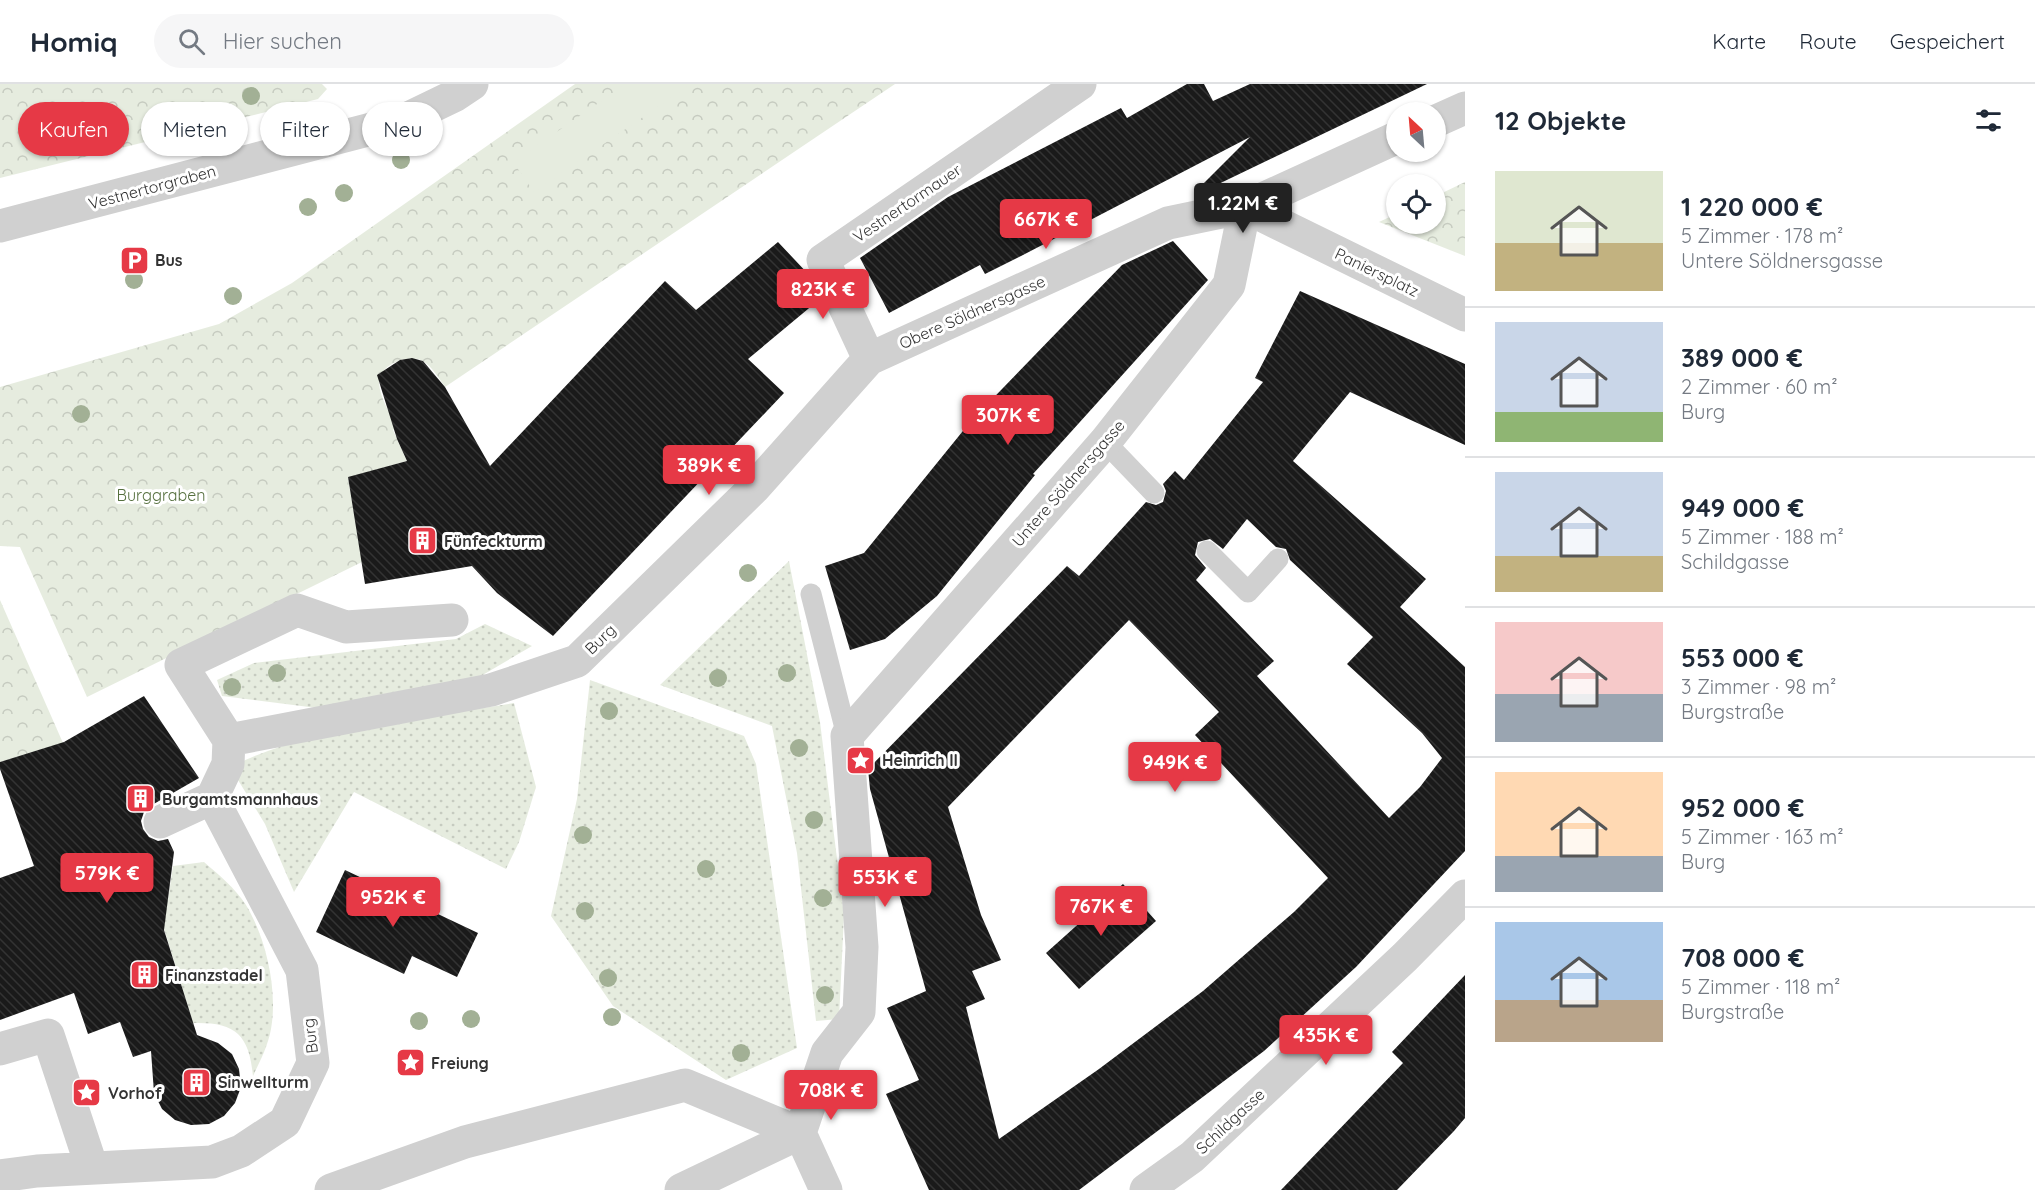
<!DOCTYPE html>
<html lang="de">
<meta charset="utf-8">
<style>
:root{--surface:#fff;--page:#f6f6f7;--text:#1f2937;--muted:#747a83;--line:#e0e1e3;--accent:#e63946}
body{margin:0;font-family:Quicksand,sans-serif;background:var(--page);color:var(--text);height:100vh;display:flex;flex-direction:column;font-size:22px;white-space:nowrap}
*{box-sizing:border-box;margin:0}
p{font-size:20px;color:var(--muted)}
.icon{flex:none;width:33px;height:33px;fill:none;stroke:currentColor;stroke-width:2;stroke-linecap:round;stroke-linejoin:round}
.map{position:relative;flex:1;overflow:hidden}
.side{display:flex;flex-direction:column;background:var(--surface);width:570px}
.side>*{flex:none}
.guide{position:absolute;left:18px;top:18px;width:570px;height:54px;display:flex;gap:12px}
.needle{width:39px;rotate:334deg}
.fabs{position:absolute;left:1386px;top:18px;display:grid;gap:12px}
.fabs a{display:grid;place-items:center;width:60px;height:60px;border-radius:50%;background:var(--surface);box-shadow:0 2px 4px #0004;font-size:30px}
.price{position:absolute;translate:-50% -51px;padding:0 14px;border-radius:6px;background:var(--accent);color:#fff;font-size:20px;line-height:39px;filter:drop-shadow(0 2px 3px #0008)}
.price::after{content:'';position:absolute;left:50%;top:36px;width:18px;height:14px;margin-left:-9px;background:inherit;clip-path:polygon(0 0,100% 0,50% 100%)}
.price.current{background:#222;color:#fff}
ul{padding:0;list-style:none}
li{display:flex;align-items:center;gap:18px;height:150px;padding:0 30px}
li+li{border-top:2px solid var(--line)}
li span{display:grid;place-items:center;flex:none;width:168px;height:120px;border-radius:0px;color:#555}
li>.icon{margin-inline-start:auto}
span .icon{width:72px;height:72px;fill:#fffc;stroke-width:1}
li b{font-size:26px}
h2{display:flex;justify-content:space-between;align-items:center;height:72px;padding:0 30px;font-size:26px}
.tag{padding:0 21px;border-radius:27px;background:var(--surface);box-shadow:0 2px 4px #0004;font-size:21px;line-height:54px}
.tag.current{background:var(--accent);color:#fff}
header{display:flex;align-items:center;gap:36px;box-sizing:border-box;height:84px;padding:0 30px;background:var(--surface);border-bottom:2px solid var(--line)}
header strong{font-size:28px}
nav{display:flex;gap:33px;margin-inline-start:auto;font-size:21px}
.search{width:420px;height:54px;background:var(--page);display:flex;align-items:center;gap:15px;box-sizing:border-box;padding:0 21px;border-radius:33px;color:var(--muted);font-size:22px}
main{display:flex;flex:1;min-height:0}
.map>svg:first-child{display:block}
.grass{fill:url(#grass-dots)}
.park{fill:url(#park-crowns)}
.pitch{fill:#e6ecdf}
.building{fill:url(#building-back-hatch);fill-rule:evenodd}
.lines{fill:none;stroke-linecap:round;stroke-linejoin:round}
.lane{stroke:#d0d0d0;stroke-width:21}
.street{stroke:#d0d0d0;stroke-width:33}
.tree{fill:#a2b095}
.labels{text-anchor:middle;stroke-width:6;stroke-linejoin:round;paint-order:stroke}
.street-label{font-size:16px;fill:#333;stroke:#fff}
.poi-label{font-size:16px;font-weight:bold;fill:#333;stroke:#fff;text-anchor:start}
.park-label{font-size:16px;fill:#56703f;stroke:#fff}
</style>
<header>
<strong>Homiq</strong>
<div class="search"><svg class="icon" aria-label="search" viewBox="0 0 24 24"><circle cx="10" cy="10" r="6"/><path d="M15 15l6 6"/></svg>Hier suchen</div>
<nav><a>Karte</a><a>Route</a><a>Gespeichert</a></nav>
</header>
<main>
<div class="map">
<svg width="1465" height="1106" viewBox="0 0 1465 1106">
<defs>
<pattern id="grass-dots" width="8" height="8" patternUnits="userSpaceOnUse" patternTransform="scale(1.5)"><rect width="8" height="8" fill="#e6ecdf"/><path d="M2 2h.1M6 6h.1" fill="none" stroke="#c6cbc0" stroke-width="1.8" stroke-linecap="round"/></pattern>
<pattern id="park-crowns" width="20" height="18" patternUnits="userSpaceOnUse" patternTransform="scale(1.5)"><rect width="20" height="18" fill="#e6ecdf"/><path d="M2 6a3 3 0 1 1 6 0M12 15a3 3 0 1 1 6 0" fill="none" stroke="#c6cbc0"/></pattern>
<pattern id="building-back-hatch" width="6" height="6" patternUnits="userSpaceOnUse" patternTransform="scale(1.5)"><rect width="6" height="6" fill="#1a1a1a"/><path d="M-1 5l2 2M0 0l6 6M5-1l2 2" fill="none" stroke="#333"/></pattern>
</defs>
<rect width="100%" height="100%" fill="#fff"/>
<!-- grass -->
<path class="grass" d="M789 477 820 638 844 831 839 935 816 937 797 769 772 642 660 601Z
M485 540 532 562 469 599 317 624 222 612 217 596 254 579 456 555Z
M590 596 744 652 756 680 797 964 726 996 613 922 551 832 577 715Z
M514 619 536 703 519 758 506 785 354 708 294 808 265 740 230 683C312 642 423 634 514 619Z
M204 778C219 791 235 804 246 821 266 854 278 906 271 945 268 962 260 977 253 992 249 949 234 938 193 939L150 799 168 816 173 782Z"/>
<!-- park -->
<path class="park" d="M0 0H322L327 5 318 15 0 94Z
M575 0H895L445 303C439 294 432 283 423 277 409 269 378 281 379 299 380 314 390 329 397 343L393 346 407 377 348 394 362 478 87 613 20 463 0 462V303L219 240 292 199Z
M1465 98V172L1379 138 1396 130V140H1436V112Z
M0 516 63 659 0 678Z"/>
<!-- pitch -->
<path class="pitch" d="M626 0H691L534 108 513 78Z"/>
<!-- building -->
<path class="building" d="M1187 0H1204L1213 17 1250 0H1427L1204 107 1201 102 1250 53 1023 171 985 190 980 181 889 229 860 174 948 113 1121 24 1127 34Z
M1173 157 1208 196 1033 390 1035 391 937 512 885 555 850 566 825 482 864 469 971 337 1122 181Z
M778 158 810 192 820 215 748 275 784 309 553 552 497 509 472 482 365 500 348 393 407 377 397 355 377 291 400 276 412 274 423 277 445 303 490 382 665 197 696 226Z
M1300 207 1465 280V361L1350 308 1293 377 1426 495 1400 523 1465 583V767L1356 883 1264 967 1079 1106H929L886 1010 919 996 887 924 926 907 870 705 868 685 1067 482 1079 492 1146 418 1156 421 1163 418 1166 407 1163 400 1175 387 1184 396 1263 298 1255 294ZM1247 435 1276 463 1286 465 1290 476 1373 553 1347 580 1422 649 1442 674 1420 703 1389 734 1257 592 1274 577 1196 496 1206 484 1195 471 1198 458 1210 455 1223 465ZM1129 536 1219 628 1195 651 1328 794 1294 828 1203 907 1099 985 999 1055 966 923 985 915 972 887 1001 876 981 831 948 723Z
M144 612 199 694 152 721 144 728 141 737 143 745 149 753 158 757 168 755 174 768 164 846 197 951 218 959 232 970 239 985 241 1003 235 1019 224 1032 209 1040 191 1041 175 1036 162 1025 154 1009 151 967 133 973 120 938 88 950 74 909 0 936V794L34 782 0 685V678L64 658Z
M345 786 478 849 457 893 412 872 404 890 316 848Z
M1123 800 1156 837 1079 905 1046 869Z
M1465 891V1034L1454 1047 1397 1106H1281L1403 979 1392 968Z"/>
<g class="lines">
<!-- lane -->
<path class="lane" d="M1105 358 1154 409
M1207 467 1248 508 1278 475
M811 510 847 652"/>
<!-- street -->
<path class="street" d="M1436 37 1465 24
M1396 54 1245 123 1465 231
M0 142 402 37 454 12 472 0
M869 275 823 176 1080 0
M229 656 491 606 577 577 754 404 869 275 1168 139 1245 123 1229 201 1105 358 847 652 862 863 859 928 827 969 800 1049 826 1106
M160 738 212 714 228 680 229 656 181 581 297 526 346 543 452 536
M0 965 48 951 92 1084
M0 1092 37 1087 212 1078 241 1067 285 1038 313 979 302 886 212 714
M331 1106 465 1058 685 1001 800 1049
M681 1106 800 1049
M1146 1106 1192 1073 1405 873 1465 812"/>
</g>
<!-- trees -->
<g class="tree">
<circle cx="251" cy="12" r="9"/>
<circle cx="58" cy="42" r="9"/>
<circle cx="401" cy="76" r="9"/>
<circle cx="344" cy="109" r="9"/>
<circle cx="308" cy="123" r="9"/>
<circle cx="134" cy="196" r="9"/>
<circle cx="233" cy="212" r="9"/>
<circle cx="81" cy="330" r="9"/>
<circle cx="748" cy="489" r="9"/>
<circle cx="277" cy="589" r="9"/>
<circle cx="787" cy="589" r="9"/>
<circle cx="718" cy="594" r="9"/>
<circle cx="232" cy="603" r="9"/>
<circle cx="609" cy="627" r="9"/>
<circle cx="799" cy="664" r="9"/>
<circle cx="814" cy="736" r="9"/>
<circle cx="583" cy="751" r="9"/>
<circle cx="706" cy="785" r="9"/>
<circle cx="823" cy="814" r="9"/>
<circle cx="585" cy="827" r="9"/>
<circle cx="608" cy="894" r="9"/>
<circle cx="825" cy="911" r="9"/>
<circle cx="612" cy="933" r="9"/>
<circle cx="471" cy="935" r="9"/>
<circle cx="419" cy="937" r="9"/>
<circle cx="741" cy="969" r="9"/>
</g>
<!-- icons -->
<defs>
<symbol id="parking-square" viewBox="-11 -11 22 22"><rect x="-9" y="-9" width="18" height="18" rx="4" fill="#e63946" stroke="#fff"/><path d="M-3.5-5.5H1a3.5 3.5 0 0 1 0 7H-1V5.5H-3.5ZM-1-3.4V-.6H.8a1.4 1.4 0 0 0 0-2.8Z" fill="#fff"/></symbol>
<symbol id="building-square" viewBox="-11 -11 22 22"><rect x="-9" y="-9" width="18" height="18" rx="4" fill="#e63946" stroke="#fff"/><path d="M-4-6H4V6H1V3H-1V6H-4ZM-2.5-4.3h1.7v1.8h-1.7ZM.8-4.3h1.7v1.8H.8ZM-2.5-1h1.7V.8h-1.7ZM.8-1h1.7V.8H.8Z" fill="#fff"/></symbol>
<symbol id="sight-square" viewBox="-11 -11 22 22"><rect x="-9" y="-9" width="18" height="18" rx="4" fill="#e63946" stroke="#fff"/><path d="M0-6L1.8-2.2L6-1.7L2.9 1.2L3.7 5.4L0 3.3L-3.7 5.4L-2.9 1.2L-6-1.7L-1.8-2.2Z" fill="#fff"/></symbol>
</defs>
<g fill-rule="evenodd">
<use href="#parking-square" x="118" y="160" width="33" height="33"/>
<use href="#building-square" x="406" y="440" width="33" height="33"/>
<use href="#sight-square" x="844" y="660" width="33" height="33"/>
<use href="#building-square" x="124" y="698" width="33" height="33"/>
<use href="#building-square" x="128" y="874" width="33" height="33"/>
<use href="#sight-square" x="394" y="962" width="33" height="33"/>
<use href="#building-square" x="180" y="982" width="33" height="33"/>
<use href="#sight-square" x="70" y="992" width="33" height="33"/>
</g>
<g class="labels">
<!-- street labels -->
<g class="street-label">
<text transform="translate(152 103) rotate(-15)" y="6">Vestnertorgraben</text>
<text transform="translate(907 119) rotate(-34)" y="6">Vestnertormauer</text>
<text transform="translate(1377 188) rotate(26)" y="6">Paniersplatz</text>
<text transform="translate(972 228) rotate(-24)" y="6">Obere Söldnersgasse</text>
<text transform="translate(1068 399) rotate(-49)" y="6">Untere Söldnersgasse</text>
<text transform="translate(600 555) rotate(-44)" y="6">Burg</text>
<text transform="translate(310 952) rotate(-97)" y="6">Burg</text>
<text transform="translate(1230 1037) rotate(-43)" y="6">Schildgasse</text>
</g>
<!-- poi labels -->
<g class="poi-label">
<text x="155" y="182">Bus</text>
<text x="444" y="463">Fünfeckturm</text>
<text x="882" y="682">Heinrich II</text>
<text x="162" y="721">Burgamtsmannhaus</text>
<text x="165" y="897">Finanzstadel</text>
<text x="431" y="985">Freiung</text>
<text x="218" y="1004">Sinwellturm</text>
<text x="108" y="1015">Vorhof</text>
</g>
<!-- park labels -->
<g class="park-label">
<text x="161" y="417">Burggraben</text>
</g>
</g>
</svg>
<div class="fabs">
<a><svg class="needle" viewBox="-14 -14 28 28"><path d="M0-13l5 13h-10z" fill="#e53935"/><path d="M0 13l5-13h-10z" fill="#747a83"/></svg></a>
<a><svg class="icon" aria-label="locate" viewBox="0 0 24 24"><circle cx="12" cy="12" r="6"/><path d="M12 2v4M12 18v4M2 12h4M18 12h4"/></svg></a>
</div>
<b class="price current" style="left:1243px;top:150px">1.22M €</b>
<b class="price" style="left:1046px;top:166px">667K €</b>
<b class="price" style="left:823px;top:236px">823K €</b>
<b class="price" style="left:1008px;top:362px">307K €</b>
<b class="price" style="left:709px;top:412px">389K €</b>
<b class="price" style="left:1175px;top:709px">949K €</b>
<b class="price" style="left:107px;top:820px">579K €</b>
<b class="price" style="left:885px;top:824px">553K €</b>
<b class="price" style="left:393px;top:844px">952K €</b>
<b class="price" style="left:1101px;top:853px">767K €</b>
<b class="price" style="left:1326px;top:982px">435K €</b>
<b class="price" style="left:831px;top:1037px">708K €</b>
<div class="guide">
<a class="tag current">Kaufen</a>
<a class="tag">Mieten</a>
<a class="tag">Filter</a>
<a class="tag">Neu</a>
</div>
</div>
<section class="side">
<h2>12 Objekte<svg class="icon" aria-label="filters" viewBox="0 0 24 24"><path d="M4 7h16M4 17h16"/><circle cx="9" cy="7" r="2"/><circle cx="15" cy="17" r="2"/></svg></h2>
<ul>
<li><span style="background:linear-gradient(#dfe7d0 60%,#c2b280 0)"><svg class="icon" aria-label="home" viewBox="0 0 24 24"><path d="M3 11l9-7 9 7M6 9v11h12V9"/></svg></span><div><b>1 220 000 €</b><p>5 Zimmer · 178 m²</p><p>Untere Söldnersgasse</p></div></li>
<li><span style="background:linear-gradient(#c9d6e8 75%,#8fb573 0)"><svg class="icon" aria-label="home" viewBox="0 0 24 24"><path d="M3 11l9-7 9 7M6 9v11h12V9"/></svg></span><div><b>389 000 €</b><p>2 Zimmer · 60 m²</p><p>Burg</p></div></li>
<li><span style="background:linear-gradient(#c9d6e8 70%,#c2b280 0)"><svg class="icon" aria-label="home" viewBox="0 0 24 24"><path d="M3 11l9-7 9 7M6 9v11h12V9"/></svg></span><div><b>949 000 €</b><p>5 Zimmer · 188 m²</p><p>Schildgasse</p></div></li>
<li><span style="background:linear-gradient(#f6c9c9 60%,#9aa5b1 0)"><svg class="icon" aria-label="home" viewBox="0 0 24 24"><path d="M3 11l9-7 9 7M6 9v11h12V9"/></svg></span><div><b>553 000 €</b><p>3 Zimmer · 98 m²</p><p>Burgstraße</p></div></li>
<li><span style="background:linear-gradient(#ffd9b3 70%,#9aa5b1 0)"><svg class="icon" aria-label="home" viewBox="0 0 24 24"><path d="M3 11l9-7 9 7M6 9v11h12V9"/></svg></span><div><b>952 000 €</b><p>5 Zimmer · 163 m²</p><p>Burg</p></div></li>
<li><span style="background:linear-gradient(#a9c7e8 65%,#b9a48a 0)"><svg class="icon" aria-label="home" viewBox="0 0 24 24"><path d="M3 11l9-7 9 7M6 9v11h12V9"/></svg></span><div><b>708 000 €</b><p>5 Zimmer · 118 m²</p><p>Burgstraße</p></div></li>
</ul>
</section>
</main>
